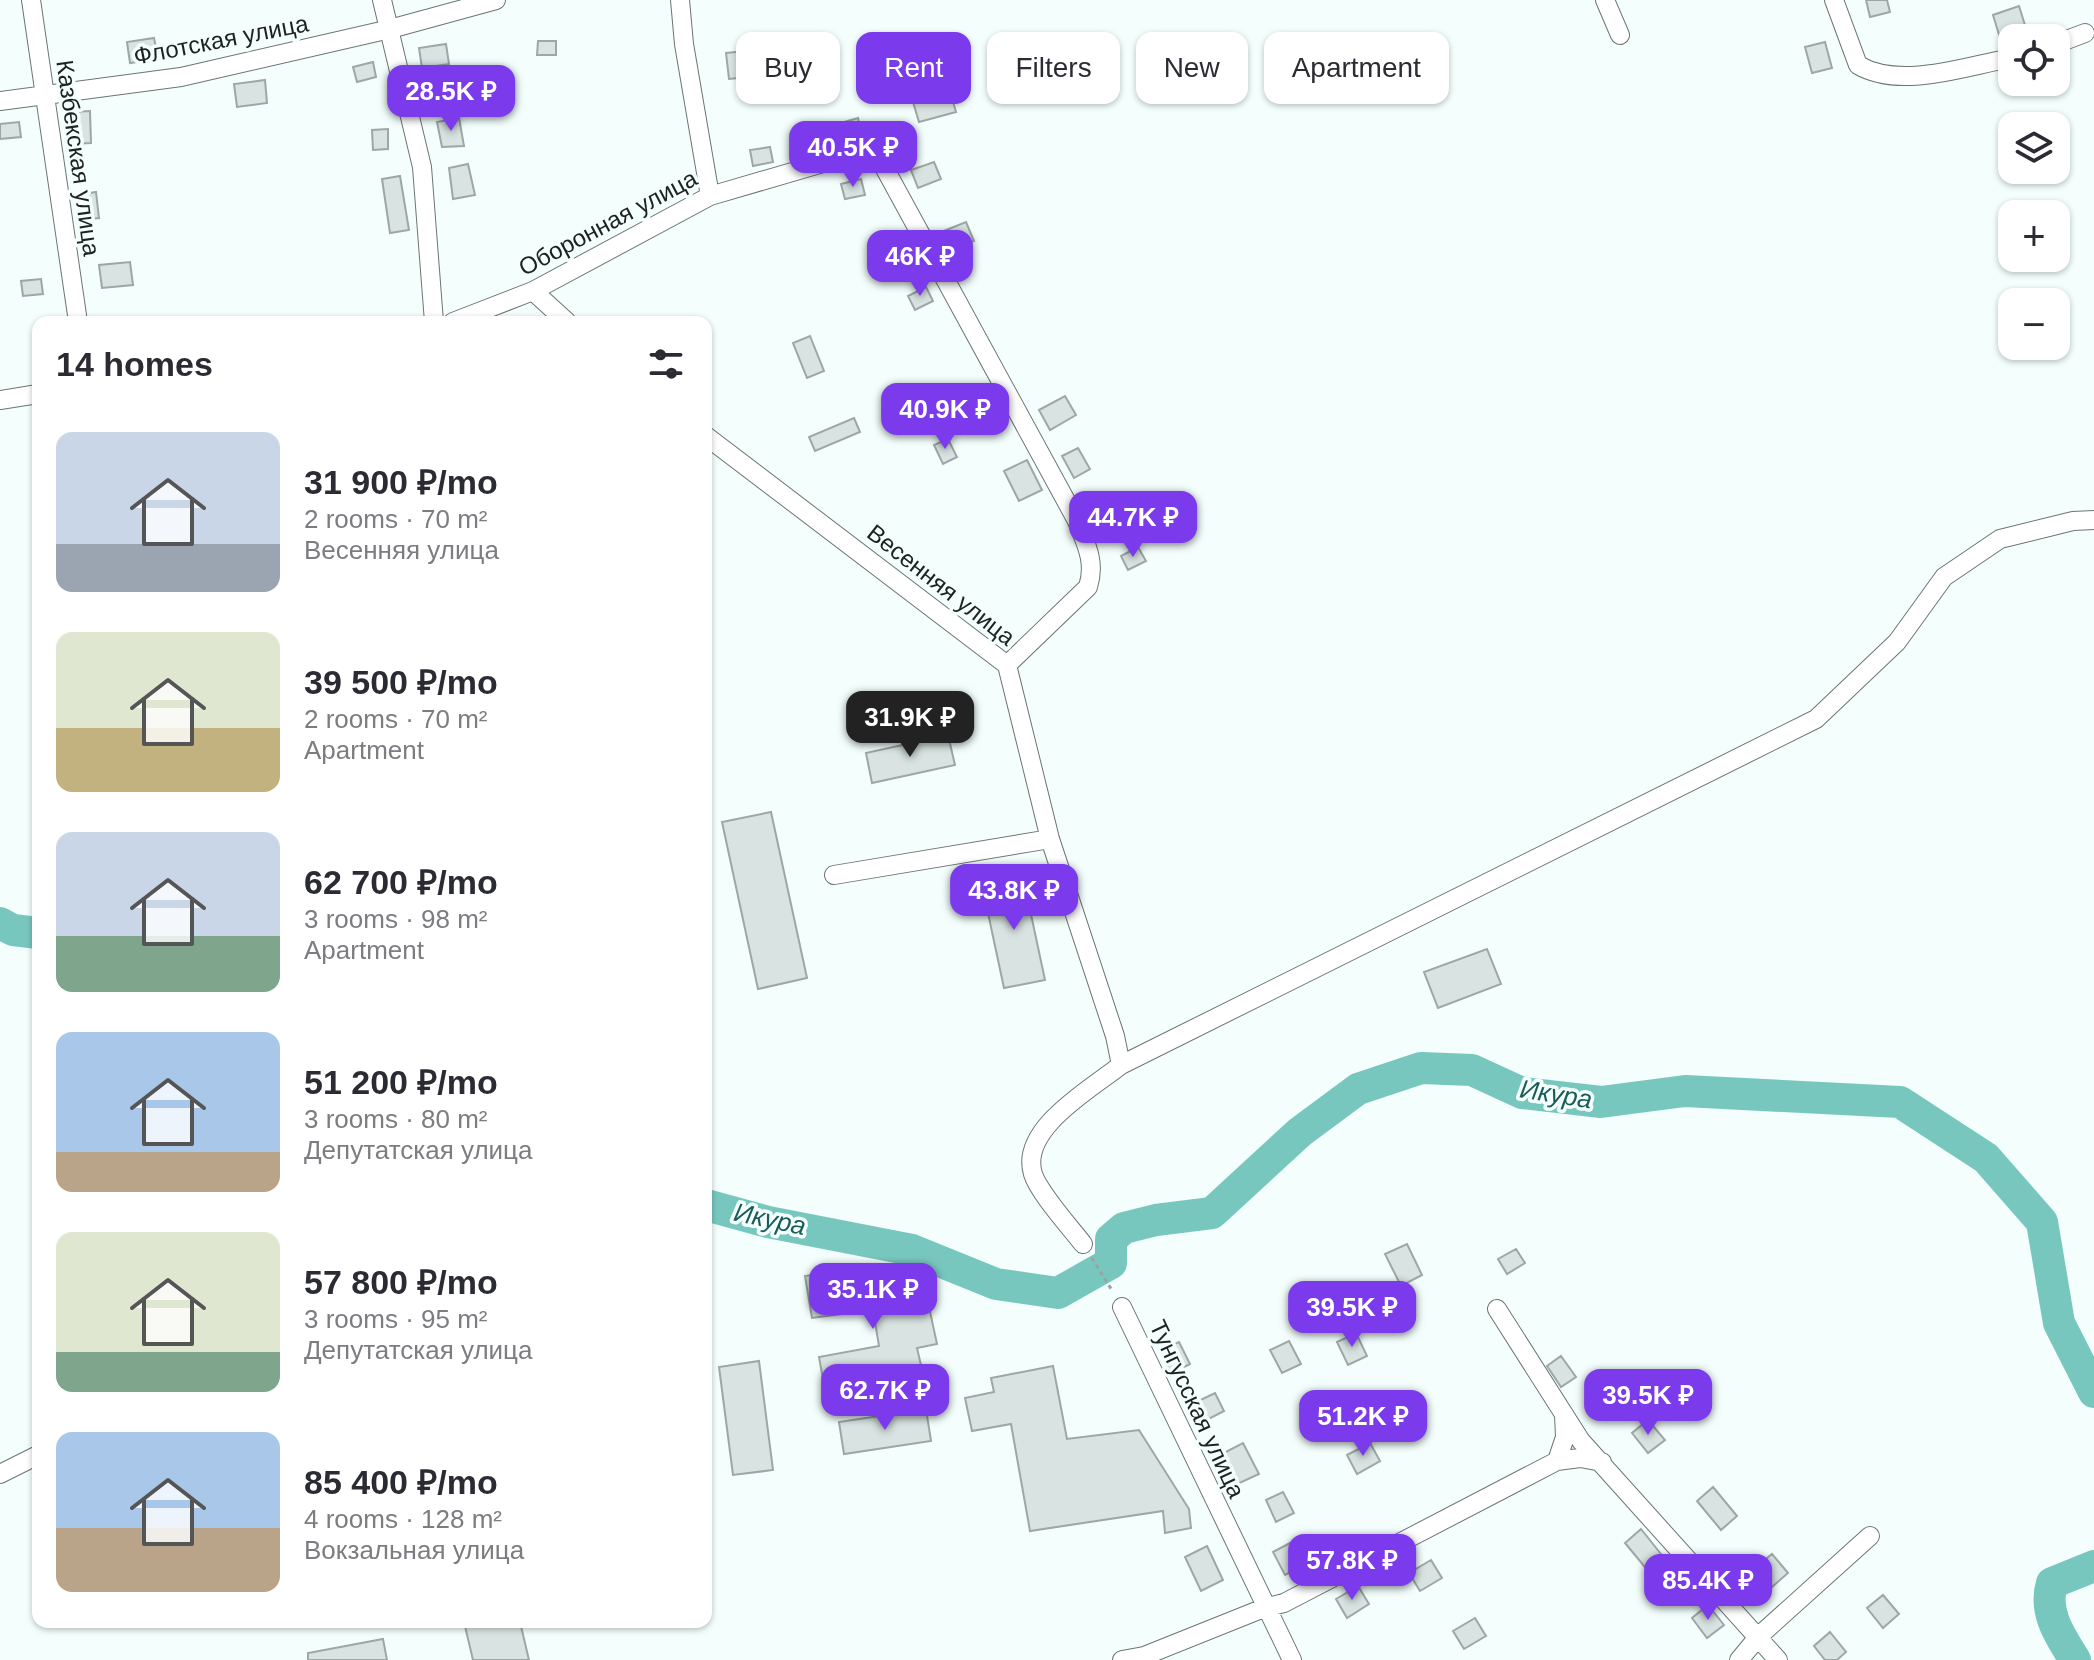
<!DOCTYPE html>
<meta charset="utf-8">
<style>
:root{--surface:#fff;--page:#f2f2f3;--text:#2b2b33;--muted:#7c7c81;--accent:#7c3aed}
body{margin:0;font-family:Arial,sans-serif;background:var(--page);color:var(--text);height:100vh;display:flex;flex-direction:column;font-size:30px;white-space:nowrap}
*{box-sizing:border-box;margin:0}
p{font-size:26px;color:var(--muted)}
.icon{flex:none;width:44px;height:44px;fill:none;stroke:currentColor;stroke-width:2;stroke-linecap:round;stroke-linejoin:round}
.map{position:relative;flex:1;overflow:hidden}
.panel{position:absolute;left:32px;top:316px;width:680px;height:1312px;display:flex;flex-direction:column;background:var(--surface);border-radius:16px;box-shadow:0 2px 6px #0004}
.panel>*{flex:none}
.banner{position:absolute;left:736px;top:32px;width:760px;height:72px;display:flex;gap:16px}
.controls{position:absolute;left:1998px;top:24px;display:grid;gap:16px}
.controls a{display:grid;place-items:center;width:72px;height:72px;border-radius:16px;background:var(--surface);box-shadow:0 2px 6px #0004;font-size:40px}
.price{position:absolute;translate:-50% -68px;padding:0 18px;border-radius:16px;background:var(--accent);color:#fff;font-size:26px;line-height:52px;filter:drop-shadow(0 2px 4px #0008)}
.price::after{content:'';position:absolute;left:50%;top:48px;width:24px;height:18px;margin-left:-12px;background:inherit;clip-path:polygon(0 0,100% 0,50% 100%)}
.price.active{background:#222;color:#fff}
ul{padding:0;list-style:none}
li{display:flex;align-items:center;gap:24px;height:200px;padding:0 24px}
li span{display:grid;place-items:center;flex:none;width:224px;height:160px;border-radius:16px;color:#555}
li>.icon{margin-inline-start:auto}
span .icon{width:96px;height:96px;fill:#fffc;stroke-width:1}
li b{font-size:34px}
h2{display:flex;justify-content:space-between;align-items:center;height:96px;padding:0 24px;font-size:34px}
.pill{padding:0 28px;border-radius:16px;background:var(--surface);box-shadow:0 2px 6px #0004;font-size:28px;line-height:72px}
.pill.active{background:var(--accent);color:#fff}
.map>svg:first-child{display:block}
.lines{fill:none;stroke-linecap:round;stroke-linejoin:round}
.river{stroke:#78c7bf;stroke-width:32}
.building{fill:#d9e4e2;stroke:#9da7a6;stroke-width:2}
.minor-casing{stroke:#6c7574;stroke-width:20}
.path{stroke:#9ba3a2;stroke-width:3;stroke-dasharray:4 4;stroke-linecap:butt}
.minor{stroke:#fff;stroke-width:18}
.labels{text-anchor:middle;stroke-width:7;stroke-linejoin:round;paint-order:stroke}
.street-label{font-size:24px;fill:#1d2120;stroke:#f3fefd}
.water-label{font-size:26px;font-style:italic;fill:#1a5c57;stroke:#f3fefd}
</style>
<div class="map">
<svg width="2094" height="1660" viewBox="0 0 2094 1660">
<rect width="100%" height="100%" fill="#f3fefd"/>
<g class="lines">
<!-- river -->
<path class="river" d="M0 923 13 930 38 933
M706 1205 768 1222 912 1250 996 1284 1058 1293 1111 1263V1239L1124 1228 1156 1220 1212 1213 1300 1132 1358 1089 1421 1068 1472 1070 1522 1093 1601 1102 1685 1091 1900 1102 1986 1158 2042 1222 2059 1323 2094 1392
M2075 1660C2060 1636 2043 1612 2052 1583L2094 1566"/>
</g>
<!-- building -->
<path class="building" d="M1866 0H1887L1890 12 1870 17Z
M2019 6 2029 38H2000L1993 15Z
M154 38 158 59 130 63 127 42Z
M538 41H556V55H537Z
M1825 42 1832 68 1812 73 1805 47Z
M446 44 449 64 422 68 419 48Z
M746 51 749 77 729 79 726 53Z
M1056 59 1062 79 1025 90 1019 70Z
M373 62 376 77 357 82 353 67Z
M265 80 267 103 237 107 234 84Z
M950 91 956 112 919 122 913 102Z
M90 111 91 143 72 144 71 112Z
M459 118 464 146 442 147 437 122Z
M858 118 863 139 825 149 820 129Z
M19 122 21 137 0 139V124Z
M388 129V149L373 150 372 130Z
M770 147 773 162 753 166 750 150Z
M934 162 941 179 918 188 911 170Z
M468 164 475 195 453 199 449 168Z
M400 176 409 230 390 233 382 179Z
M861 179 865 195 845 199 841 184Z
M96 192 99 218 80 220 77 195Z
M966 222 974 241 949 251 941 232Z
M130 262 133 285 102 288 99 265Z
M41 279 43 294 23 296 21 281Z
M926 287 933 301 915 310 908 296Z
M810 336 824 371 807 378 793 343Z
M1065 396 1076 415 1050 430 1039 410Z
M854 418 860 432 815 451 809 437Z
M948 439 957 457 943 464 934 445Z
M1078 448 1090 469 1074 478 1062 456Z
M1027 460 1042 490 1019 501 1004 471Z
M1113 502 1123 519 1101 531 1092 515Z
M1138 547 1146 561 1128 570 1121 556Z
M948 735 955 765 872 783 866 753Z
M771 812 807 978 758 989 722 822Z
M1023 877 1045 980 1004 988 982 885Z
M1487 949 1501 984 1438 1008 1424 972Z
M1407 1244 1422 1275 1401 1286 1385 1254Z
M1516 1249 1525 1263 1507 1274 1498 1259Z
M857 1268 860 1286 908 1279 911 1295 926 1293 937 1344 917 1348 924 1378 826 1396 819 1357 879 1346 873 1310 812 1318 805 1276Z
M1356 1333 1367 1356 1348 1365 1337 1342Z
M1289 1341 1301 1364 1282 1373 1270 1350Z
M1179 1342 1190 1364 1171 1374 1160 1351Z
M1561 1356 1576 1377 1561 1387 1547 1366Z
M759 1361 773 1470 733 1475 719 1367Z
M1053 1366 1067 1439 1139 1430 1189 1509 1191 1528 1165 1533 1163 1511 1030 1531 1011 1424 972 1431 965 1398 994 1392 991 1378Z
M1620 1372 1630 1384 1614 1396 1605 1384Z
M1215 1393 1224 1411 1201 1423 1192 1404Z
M926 1409 931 1441 844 1454 839 1422Z
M1648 1420 1665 1440 1648 1453 1632 1433Z
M1243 1443 1259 1474 1233 1486 1218 1456Z
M1370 1443 1380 1461 1357 1474 1347 1455Z
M1713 1487 1737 1516 1721 1530 1697 1501Z
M1283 1492 1294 1513 1276 1522 1266 1500Z
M1641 1529 1665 1559 1649 1572 1625 1543Z
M1292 1542 1303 1566 1285 1575 1273 1552Z
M1207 1546 1223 1580 1201 1591 1185 1557Z
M1772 1554 1788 1573 1772 1587 1756 1567Z
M1431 1560 1442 1578 1420 1591 1409 1573Z
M1358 1586 1369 1604 1347 1618 1336 1599Z
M1883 1595 1899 1614 1883 1628 1867 1608Z
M1708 1605 1724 1625 1707 1638 1692 1618Z
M1475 1618 1486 1636 1464 1649 1453 1631Z
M464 1622H520L529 1660H473Z
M1830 1632 1846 1652 1837 1660H1825L1814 1646Z
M383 1639 387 1660H308V1653Z"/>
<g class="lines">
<defs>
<path id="minor" d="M31 0 78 322
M382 0 422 167 434 322
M680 0 684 44 710 196
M1605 0 1620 35
M1834 0 1858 65C1901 90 1965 66 2012 58
M2056 44 2085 33
M0 101 181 77 390 29 496 0
M533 291 567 322
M453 322 533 291 710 196 864 151 878 156 1077 521C1086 544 1096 562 1088 587L1007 665
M0 400 38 394
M706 436 1007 665 1050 839 1115 1036 1121 1065
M834 875 1050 839
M1083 1244C1070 1227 1039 1193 1033 1174 1019 1129 1091 1089 1121 1065L1816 719 1897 642 1944 577 2000 539 2073 521 2094 520
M1122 1307 1292 1660
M1497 1309 1581 1441 1778 1660
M1564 1414 1565 1437 1557 1461 1580 1458 1602 1462
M0 1474 38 1455
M1122 1660 1144 1656 1264 1608 1284 1603 1557 1461
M1739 1660 1759 1636 1870 1536"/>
</defs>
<!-- minor casing -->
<use href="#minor" class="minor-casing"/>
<!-- path -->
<path class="path" d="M1092 1258 1113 1292"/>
<!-- minor -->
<use href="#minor" class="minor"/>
</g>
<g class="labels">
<!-- street labels -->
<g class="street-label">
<text transform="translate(221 40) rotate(-11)" y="8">Флотская улица</text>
<text transform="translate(78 158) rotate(82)" y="8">Казбекская улица</text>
<text transform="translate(608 223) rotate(-28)" y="8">Оборонная улица</text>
<text transform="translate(941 585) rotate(38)" y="8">Весенняя улица</text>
<text transform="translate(1197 1409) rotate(65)" y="8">Тунгусская улица</text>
</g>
<!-- water labels -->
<g class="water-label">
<text transform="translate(1556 1094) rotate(9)" y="9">Икура</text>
<text transform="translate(770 1219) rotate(12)" y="9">Икура</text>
</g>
</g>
</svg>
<div class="controls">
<a><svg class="icon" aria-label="locate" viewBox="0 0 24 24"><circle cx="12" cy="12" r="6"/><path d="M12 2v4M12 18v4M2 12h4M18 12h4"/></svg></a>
<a><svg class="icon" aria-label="layers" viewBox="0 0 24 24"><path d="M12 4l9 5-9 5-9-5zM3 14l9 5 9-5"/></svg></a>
<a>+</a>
<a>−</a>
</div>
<b class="price" style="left:451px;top:133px">28.5K ₽</b>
<b class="price" style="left:853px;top:189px">40.5K ₽</b>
<b class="price" style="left:920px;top:298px">46K ₽</b>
<b class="price" style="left:945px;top:451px">40.9K ₽</b>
<b class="price" style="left:1133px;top:559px">44.7K ₽</b>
<b class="price active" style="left:910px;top:759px">31.9K ₽</b>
<b class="price" style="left:1014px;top:932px">43.8K ₽</b>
<b class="price" style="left:873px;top:1331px">35.1K ₽</b>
<b class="price" style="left:1352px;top:1349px">39.5K ₽</b>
<b class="price" style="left:885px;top:1432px">62.7K ₽</b>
<b class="price" style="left:1648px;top:1437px">39.5K ₽</b>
<b class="price" style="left:1363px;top:1458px">51.2K ₽</b>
<b class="price" style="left:1352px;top:1602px">57.8K ₽</b>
<b class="price" style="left:1708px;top:1622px">85.4K ₽</b>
<div class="banner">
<a class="pill">Buy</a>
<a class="pill active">Rent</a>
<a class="pill">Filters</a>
<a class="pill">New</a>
<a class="pill">Apartment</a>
</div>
<section class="panel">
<h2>14 homes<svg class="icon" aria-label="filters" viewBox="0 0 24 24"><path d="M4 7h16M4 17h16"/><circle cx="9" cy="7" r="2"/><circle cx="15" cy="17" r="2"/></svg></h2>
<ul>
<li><span style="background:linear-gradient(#c9d6e8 70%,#9aa5b1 0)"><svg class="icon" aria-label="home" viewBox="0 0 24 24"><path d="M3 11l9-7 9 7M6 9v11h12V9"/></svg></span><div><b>31 900 ₽/mo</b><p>2 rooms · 70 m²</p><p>Весенняя улица</p></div></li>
<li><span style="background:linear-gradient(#dfe7d0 60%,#c2b280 0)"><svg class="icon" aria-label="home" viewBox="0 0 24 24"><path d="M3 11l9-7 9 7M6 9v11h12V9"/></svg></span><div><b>39 500 ₽/mo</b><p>2 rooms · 70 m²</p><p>Apartment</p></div></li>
<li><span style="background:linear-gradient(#c9d6e8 65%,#7fa58c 0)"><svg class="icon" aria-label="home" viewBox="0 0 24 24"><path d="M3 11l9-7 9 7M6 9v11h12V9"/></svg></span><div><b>62 700 ₽/mo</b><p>3 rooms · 98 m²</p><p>Apartment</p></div></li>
<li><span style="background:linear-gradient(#a9c7e8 75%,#b9a48a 0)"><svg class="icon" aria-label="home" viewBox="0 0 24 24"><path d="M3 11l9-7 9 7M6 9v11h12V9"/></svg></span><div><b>51 200 ₽/mo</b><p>3 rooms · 80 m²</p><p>Депутатская улица</p></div></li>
<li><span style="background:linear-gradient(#dfe7d0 75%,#7fa58c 0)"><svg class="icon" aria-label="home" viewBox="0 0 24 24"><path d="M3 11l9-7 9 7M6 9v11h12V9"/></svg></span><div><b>57 800 ₽/mo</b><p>3 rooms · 95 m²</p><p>Депутатская улица</p></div></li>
<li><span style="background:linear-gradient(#a9c7e8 60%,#b9a48a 0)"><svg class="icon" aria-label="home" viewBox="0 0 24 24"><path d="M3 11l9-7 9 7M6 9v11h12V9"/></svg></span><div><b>85 400 ₽/mo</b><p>4 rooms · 128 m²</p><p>Вокзальная улица</p></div></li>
</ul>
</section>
</div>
